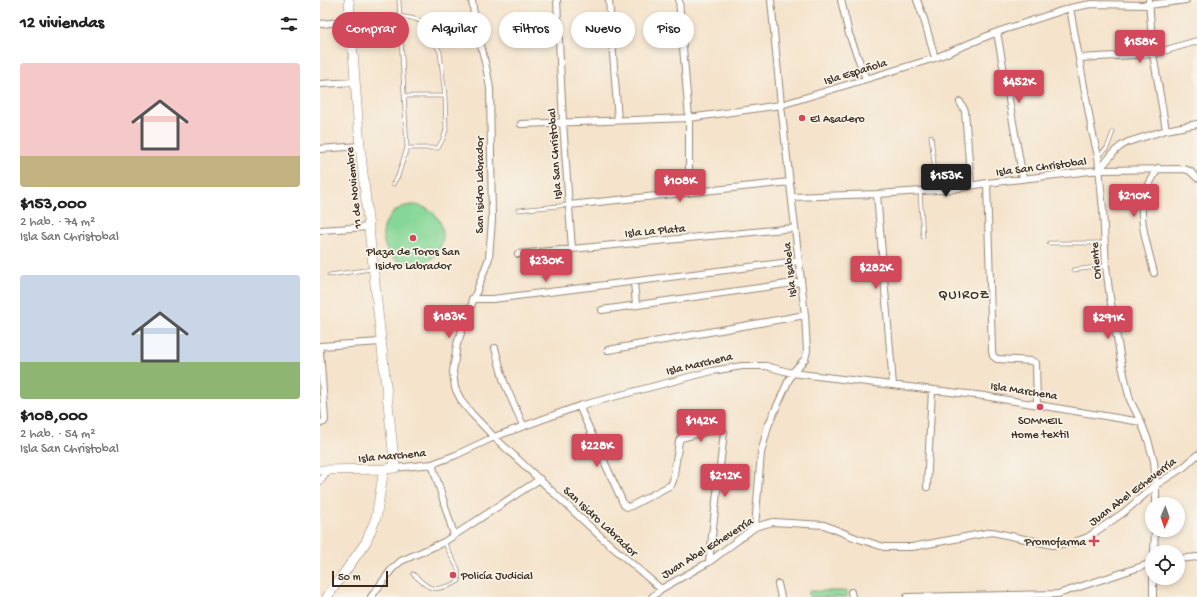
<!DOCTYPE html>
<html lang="es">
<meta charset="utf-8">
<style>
:root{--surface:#fff;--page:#f6f6f6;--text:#222;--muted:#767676;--accent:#d1495b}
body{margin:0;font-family:"Gochi Hand",sans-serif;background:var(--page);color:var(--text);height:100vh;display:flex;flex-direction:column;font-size:15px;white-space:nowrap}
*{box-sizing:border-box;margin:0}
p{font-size:13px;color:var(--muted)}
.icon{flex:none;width:22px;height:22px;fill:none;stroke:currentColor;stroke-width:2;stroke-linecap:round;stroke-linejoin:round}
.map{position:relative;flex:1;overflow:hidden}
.drawer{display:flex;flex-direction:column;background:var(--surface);width:320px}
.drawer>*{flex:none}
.top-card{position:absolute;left:12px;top:12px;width:380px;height:36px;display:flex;gap:8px}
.needle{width:26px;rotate:182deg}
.buttons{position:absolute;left:825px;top:497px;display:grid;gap:8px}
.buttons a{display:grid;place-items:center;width:40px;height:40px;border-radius:50%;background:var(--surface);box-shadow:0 2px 6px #0003;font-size:20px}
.scale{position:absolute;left:12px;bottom:10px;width:56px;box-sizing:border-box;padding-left:4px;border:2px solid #3b2a1e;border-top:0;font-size:11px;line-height:14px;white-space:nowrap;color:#3b2a1e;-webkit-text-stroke:3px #f7f3e8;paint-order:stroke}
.price{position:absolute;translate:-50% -34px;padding:0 9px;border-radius:4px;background:var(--accent);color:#fff;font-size:13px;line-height:26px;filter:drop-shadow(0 1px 2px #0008)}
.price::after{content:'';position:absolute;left:50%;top:24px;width:12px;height:9px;margin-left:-6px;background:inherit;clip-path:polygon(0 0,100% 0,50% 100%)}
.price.current{background:#222;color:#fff}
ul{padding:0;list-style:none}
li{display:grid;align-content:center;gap:8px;height:212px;padding:0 20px}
li span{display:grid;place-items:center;height:124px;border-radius:4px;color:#555}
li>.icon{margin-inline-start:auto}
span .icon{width:72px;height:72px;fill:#fffc;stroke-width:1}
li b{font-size:17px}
h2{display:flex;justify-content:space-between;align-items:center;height:48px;padding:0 20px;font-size:17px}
.tag{padding:0 14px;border-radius:18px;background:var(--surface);box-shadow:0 2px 6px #0003;font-size:14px;line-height:36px}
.tag.current{background:var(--accent);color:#fff}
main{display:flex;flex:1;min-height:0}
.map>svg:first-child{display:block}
.green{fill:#86d797;stroke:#60805a}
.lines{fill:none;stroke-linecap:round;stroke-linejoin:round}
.lane-casing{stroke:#988674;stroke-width:4.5}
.street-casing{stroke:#988674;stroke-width:8}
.secondary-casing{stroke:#988674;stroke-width:10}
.lane{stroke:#fff;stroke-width:3}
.street{stroke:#fff;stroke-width:6}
.secondary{stroke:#fff;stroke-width:9}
.poi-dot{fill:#d1495b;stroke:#f7f3e8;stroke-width:1.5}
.labels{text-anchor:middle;stroke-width:3.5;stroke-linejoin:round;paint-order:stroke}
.street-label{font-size:12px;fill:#3b2a1e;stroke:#f7f3e8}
.poi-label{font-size:12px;fill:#3b2a1e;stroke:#f7f3e8;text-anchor:start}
.quarter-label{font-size:14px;letter-spacing:1px;fill:#3b2a1e;stroke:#f7f3e8}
</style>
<main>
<section class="drawer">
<h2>12 viviendas<svg class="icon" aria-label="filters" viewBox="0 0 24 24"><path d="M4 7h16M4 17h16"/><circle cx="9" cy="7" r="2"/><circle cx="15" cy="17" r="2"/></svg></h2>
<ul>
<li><span style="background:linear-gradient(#f6c9c9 75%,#c2b280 0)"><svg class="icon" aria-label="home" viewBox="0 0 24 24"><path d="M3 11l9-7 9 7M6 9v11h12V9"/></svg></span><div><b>$153,000</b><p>2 hab. · 74 m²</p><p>Isla San Christobal</p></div></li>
<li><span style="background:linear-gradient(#c9d6e8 70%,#8fb573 0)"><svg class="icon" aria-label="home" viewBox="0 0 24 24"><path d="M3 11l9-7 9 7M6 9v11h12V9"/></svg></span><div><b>$108,000</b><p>2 hab. · 54 m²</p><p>Isla San Christobal</p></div></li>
</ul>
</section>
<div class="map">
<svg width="877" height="597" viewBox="0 0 877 597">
<rect width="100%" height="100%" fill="#f7f3e8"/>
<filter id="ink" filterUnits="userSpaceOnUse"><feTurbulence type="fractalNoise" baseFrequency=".025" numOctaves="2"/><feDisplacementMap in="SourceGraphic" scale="8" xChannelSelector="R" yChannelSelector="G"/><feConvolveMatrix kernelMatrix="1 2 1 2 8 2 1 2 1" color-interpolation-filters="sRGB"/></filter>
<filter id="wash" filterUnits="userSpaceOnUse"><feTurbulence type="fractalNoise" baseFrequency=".012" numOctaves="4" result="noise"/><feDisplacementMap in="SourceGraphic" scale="16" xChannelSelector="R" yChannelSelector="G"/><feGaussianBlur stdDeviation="0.9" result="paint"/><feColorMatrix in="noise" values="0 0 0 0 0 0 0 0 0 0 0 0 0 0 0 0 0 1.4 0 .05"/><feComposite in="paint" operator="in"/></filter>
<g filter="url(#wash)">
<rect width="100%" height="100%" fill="#f5e3cb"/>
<!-- green -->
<path class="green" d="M63 235a30 30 0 1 1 60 0a30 30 0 1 1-60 0Z
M488 591H527V597H490Z"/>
</g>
<g filter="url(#ink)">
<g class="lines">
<defs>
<path id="lane" d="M79 0 87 148
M32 21C51 19 91 10 105 25L120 52 125 96 126 130 123 139 118 148H87L78 176 73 184
M84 96H125
M611 136 617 190
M778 156 787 148 793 132
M600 192 603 237
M198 210 249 205
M729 243H785
M753 270 786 266
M9 275 52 269
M93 574C104 583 109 592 124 587 130 586 134 584 139 581L138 569 124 542"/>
<path id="street" d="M152 0C155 30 166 58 170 89L172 220 169 258 137 344 133 372 135 388 142 402 152 414 174 437 281 537 341 589
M237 0 243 122 252 249
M289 0 298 120
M359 0 369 118V193
M521 0 529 34 546 79
M597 0 604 19 615 58
M829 0 833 54 846 130
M750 8 772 131 778 156 783 210 786 266 790 298 802 366 810 400 821 422 828 440 834 461 836 485V504
M0 24 31 21
M185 29 238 27
M677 32 703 179
M759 58 833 54 877 41
M0 84 35 82
M640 102 645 111 651 186
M201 124 369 118 461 105 615 58 677 32 750 8 771 4 829 5 866 0
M0 149 40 146
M779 170 795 151 801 146 808 142 846 130 877 124
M667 183 672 351 673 356 677 359 712 361 716 363 717 404
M557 194 573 385
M472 197 557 194 633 189 667 183 779 170 864 169 870 171 877 178
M249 205 470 182
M0 230 49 227
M198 254 475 228
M834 273C829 250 816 216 825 193 828 185 834 176 838 168
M314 282 316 305
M152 299H173L478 261
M282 310 481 282
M0 346 61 342
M175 348 184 382 203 425
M288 350 485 315
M0 351 5 420 4 422 0 423
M259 406 304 505 307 507 311 506 351 485 353 481 359 441 361 438 401 428 404 432 389 562
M112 464 134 535
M75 468 112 464 136 455 174 437 259 406 392 371 422 366H446L472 373 664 396 821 422
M0 481 8 471
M607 487 612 390
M435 527 441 453 448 426 472 373 485 359 487 351 485 315 461 105 451 0
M834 552 835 530
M858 559 877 557
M458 584 461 597
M531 592 532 597
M51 597 72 569 81 561 124 542 220 479
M332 597 341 589 389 562 435 527 453 522 504 525 536 538 564 547H592L672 532 733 545 752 543 768 537 803 513 836 485 864 467 877 455
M587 597 738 594 832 563
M833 597V578"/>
<path id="secondary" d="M0 470 64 469 75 468 40 146 29 0
M7 597 46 542 56 518 64 469"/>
</defs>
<!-- lane casing -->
<use href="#lane" class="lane-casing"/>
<!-- street casing -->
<use href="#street" class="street-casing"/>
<!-- secondary casing -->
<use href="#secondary" class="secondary-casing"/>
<!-- lane -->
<use href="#lane" class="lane"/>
<!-- street -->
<use href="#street" class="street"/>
<!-- secondary -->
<use href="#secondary" class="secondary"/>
</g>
</g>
<!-- markers -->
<g class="poi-dot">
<circle cx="482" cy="118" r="4"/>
<circle cx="93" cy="238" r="4"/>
<circle cx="720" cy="407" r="4"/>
<path d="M772 535h4v4h4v4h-4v4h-4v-4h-4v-4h4z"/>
<circle cx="133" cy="575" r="4"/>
</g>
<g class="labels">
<!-- street labels -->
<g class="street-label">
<text transform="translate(535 71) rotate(-17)" y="4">Isla Española</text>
<text transform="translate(234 154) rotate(-94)" y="4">Isla San Christobal</text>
<text transform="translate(721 166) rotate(-7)" y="4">Isla San Christobal</text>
<text transform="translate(159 185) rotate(-90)" y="4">San Isidro Labrador</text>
<text transform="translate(33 188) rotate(-96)" y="4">11 de Noviembre</text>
<text transform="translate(335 230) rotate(-5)" y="4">Isla La Plata</text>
<text transform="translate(775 261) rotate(-95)" y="4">Oriente</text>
<text transform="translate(469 270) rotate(-96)" y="4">Isla Isabela</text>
<text transform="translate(379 363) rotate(-13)" y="4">Isla Marchena</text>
<text transform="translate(704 390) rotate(9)" y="4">Isla Marchena</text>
<text transform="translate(72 455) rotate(-5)" y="4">Isla Marchena</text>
<text transform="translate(812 491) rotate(-37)" y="4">Juan Abel Echeverría</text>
<text transform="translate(281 521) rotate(43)" y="4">San Isidro Labrador</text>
<text transform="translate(387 547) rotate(-32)" y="4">Juan Abel Echeverría</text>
</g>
<!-- poi labels -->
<g class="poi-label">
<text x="490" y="122">El Asadero</text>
<text x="93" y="255" text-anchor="middle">Plaza de Toros San<tspan x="93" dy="14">Isidro Labrador</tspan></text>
<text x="720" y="424" text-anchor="middle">SOMMEIL<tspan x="720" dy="14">Home textil</tspan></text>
<text x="766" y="545" text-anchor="end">Promofarma</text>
<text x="141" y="579">Policía Judicial</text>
</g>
<!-- quarter labels -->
<g class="quarter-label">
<text x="644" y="298">QUIROZ</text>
</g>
</g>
</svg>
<div class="buttons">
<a><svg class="needle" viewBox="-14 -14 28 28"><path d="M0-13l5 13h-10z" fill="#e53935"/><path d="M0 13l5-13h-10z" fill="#767676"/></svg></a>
<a><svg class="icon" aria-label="locate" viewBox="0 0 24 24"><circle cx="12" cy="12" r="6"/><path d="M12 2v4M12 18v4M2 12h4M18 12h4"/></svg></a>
</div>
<div class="scale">50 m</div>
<b class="price" style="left:820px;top:64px">$158K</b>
<b class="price" style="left:699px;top:104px">$452K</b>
<b class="price current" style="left:626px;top:198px">$153K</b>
<b class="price" style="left:360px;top:203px">$108K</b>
<b class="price" style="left:814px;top:218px">$210K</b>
<b class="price" style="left:226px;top:283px">$230K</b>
<b class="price" style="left:556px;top:290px">$282K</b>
<b class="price" style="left:129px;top:339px">$183K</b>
<b class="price" style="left:788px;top:340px">$291K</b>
<b class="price" style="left:381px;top:443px">$142K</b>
<b class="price" style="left:277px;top:468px">$228K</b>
<b class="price" style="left:405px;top:498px">$212K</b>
<div class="top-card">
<a class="tag current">Comprar</a>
<a class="tag">Alquilar</a>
<a class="tag">Filtros</a>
<a class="tag">Nuevo</a>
<a class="tag">Piso</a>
</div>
</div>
</main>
